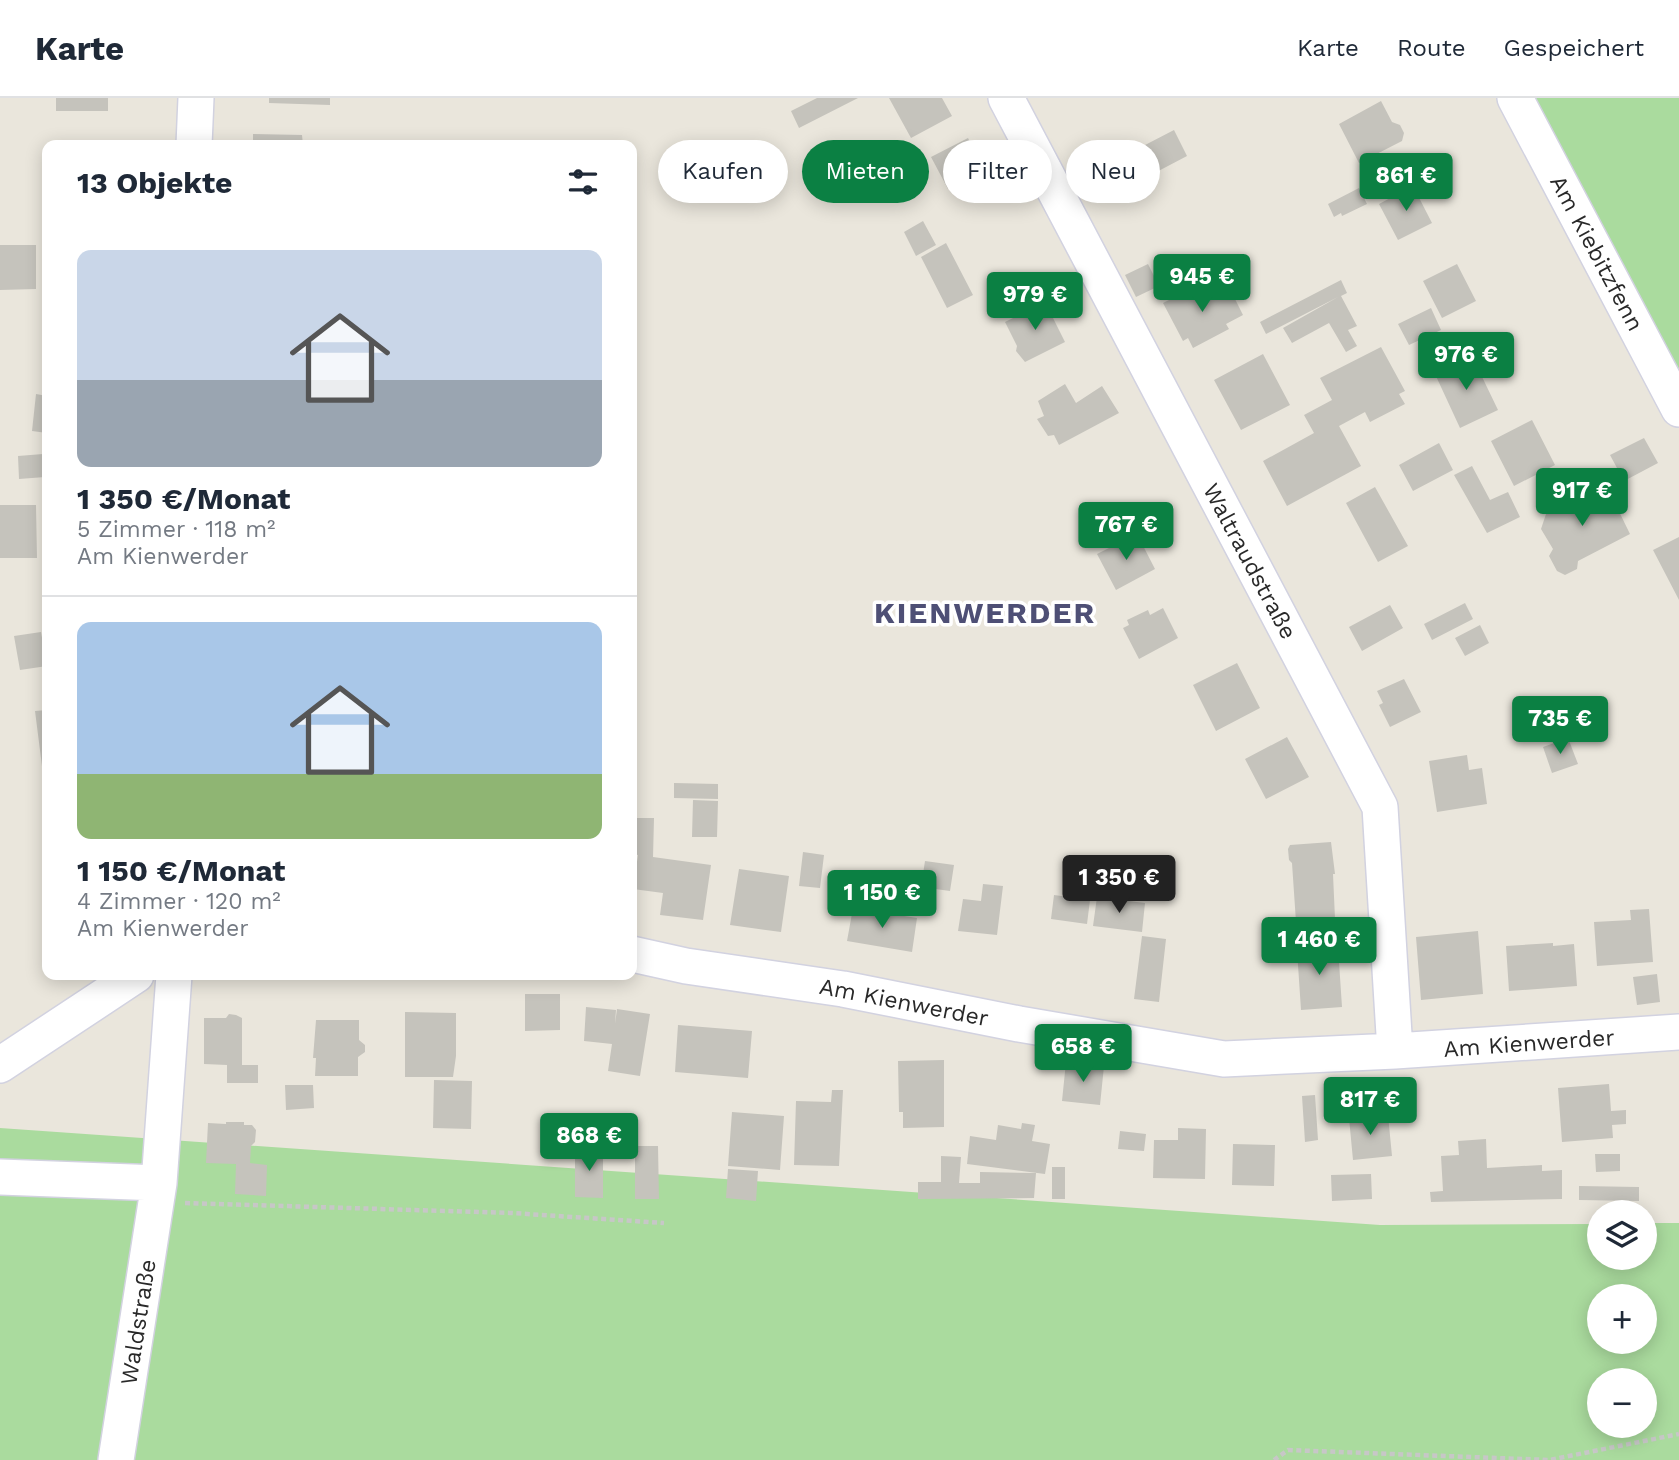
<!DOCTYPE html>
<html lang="de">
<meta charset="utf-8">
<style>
:root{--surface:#fff;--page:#f2f2f3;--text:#1f2937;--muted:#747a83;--line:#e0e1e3;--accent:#0b8043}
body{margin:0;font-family:"Work Sans",sans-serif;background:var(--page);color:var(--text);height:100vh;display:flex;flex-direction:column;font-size:26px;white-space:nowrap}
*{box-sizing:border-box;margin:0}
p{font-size:23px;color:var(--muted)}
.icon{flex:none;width:38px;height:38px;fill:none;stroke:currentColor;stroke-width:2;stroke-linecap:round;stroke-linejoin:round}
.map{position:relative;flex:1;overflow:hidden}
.details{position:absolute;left:42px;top:42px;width:595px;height:840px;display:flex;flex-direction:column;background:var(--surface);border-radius:14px;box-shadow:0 4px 18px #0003}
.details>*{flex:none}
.guide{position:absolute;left:658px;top:42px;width:665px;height:63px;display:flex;gap:14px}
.controls{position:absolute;left:1587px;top:1102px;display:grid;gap:14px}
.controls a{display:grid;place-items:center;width:70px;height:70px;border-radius:50%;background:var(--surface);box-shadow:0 4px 18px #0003;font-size:35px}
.price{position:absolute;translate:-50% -60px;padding:0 16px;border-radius:7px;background:var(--accent);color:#fff;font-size:23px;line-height:46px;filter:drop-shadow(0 2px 4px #0008)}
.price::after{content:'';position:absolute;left:50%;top:42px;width:21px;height:16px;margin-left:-10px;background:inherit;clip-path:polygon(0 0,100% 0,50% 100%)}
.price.current{background:#222;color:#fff}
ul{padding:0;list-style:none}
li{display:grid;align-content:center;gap:14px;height:371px;padding:0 35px}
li+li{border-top:2px solid var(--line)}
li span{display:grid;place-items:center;height:217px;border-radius:14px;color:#555}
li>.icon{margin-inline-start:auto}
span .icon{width:126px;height:126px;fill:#fffc;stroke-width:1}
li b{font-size:30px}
h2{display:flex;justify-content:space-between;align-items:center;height:84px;padding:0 35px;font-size:30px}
.chip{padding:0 24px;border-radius:32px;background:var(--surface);box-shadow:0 4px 18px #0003;font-size:24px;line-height:63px}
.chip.current{background:var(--accent);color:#fff}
header{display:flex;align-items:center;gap:42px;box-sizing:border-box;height:98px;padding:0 35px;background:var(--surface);border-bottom:2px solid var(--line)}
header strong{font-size:33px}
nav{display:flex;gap:38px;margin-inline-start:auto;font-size:24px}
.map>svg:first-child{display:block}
.green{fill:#aadb9e;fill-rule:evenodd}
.building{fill:#c5c3bc}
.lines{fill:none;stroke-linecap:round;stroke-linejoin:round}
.minor-casing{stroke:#d2d2e0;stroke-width:38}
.path{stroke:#c7c7c7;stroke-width:4.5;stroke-dasharray:5 3.5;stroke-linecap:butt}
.minor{stroke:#fff;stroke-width:35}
.labels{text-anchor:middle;stroke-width:7;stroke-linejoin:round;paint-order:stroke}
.street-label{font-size:23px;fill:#292929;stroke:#fff}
.district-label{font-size:30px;font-weight:bold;letter-spacing:2px;fill:#4e4f75;stroke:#fff}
</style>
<header>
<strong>Karte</strong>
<nav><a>Karte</a><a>Route</a><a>Gespeichert</a></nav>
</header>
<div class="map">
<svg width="1679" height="1362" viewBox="0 0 1679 1362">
<rect width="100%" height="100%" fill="#eae6dc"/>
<!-- green -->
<path class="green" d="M1523 0H1679V297Z
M0 1030 1380 1127 1599 1126 1600 1160H1645V1125H1679V1362H0ZM1600 1199H1645V1244H1600ZM1600 1283H1645V1328H1600Z"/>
<!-- building -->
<path class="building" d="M56 0H108V13H56Z
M269 0H330V7L269 5Z
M817 0H858L799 30 791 13Z
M889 0H942L952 18 911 40Z
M1381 3 1392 24 1400 27 1404 35 1402 43 1359 65 1339 26Z
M1174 32 1187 58 1107 100 1093 74Z
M253 36 302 37 303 47H253Z
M968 40 984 72 948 91 931 59Z
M1413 88 1432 125 1398 142 1379 106Z
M1359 90 1367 106 1342 118 1341 115 1334 119 1328 106Z
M923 123 936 147 916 158 904 134Z
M946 145 973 197 947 210 921 159Z
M0 147H36V191L0 192Z
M1148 166 1159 188 1136 199 1125 177Z
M1457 166 1476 203 1442 220 1423 183Z
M1341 182 1347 195 1341 198 1357 228 1348 232 1357 248 1346 254 1329 225 1292 245 1283 230 1338 199 1266 236 1260 224Z
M1205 184 1214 201 1224 196 1233 197 1243 217 1226 226 1229 231 1193 250 1188 240 1183 243 1163 205Z
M1045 204 1065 244 1025 264 1016 253 1017 248 1005 224 1025 214 1027 210Z
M1431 210 1441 232 1409 247 1398 226Z
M1447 246 1453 260 1430 269 1424 255Z
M1381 249 1405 293 1399 296 1405 306 1370 324 1365 314 1339 328 1361 368 1287 408 1263 363 1314 335 1304 317 1332 302 1320 280Z
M1263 256 1290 307 1241 332 1214 282Z
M1472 258 1498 312 1460 330 1435 276Z
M1065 286 1076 305 1102 288 1119 315 1059 347 1054 337 1048 338 1037 321 1044 318 1038 303Z
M36 296 47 298V335L32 333Z
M1532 322 1555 367 1514 388 1491 343Z
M1644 340 1658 365 1624 383 1610 357Z
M1439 345 1453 372 1413 393 1399 367Z
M43 356 45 379 19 381 18 358Z
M1472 368 1490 402 1508 394 1520 419 1487 435 1454 377Z
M1600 388 1608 391 1630 436 1578 463 1577 471 1565 477 1557 473 1549 458 1553 451 1541 431 1550 404 1562 407Z
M1375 389 1408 448 1378 464 1346 405Z
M0 407H36L37 460H0Z
M1137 436 1155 471 1116 492 1097 456Z
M1679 439V502L1653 452Z
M1465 505 1473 521 1432 542 1424 526Z
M1390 507 1403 530 1362 553 1349 529Z
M1163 510 1178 540 1139 561 1123 530 1129 527 1127 522 1148 512 1150 517Z
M1480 527 1489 545 1465 558 1455 540Z
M41 534 47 568 20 572 14 538Z
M1237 565 1260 610 1216 633 1193 587Z
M1404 581 1421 614 1390 629 1379 607 1383 605 1377 593Z
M47 612V667L42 668 35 613Z
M1287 639 1309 679 1266 701 1245 661Z
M1568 640 1578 666 1552 675 1543 649Z
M1467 657 1469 672 1482 670 1487 706 1437 714 1429 663Z
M674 685 718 686V701L674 700Z
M693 702 718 703 717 739H692Z
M633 720H654L653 759 711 767 703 822 660 817 663 795 633 791 638 757 633 756Z
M1331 744 1335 776H1333L1335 821 1296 824 1292 765 1289 762 1288 751 1290 747Z
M803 754 824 757 820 790 799 788Z
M925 763 954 767 950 793 921 789Z
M739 771 789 778 781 834 730 827Z
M983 786 1003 788 997 837 958 833 963 801 981 803Z
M1054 797 1090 802 1087 826 1051 821Z
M1097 799 1145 805 1142 834 1093 828Z
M853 810 917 820 912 854 847 843Z
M1649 811 1653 864 1597 868 1594 824 1631 822 1630 812Z
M1478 833 1483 896 1421 902 1416 839Z
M1142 838 1166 841 1159 904 1134 901Z
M1316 843H1323L1329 850 1338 849 1342 909 1301 912 1297 852 1311 851Z
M1553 845V848L1574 846 1577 888 1509 893 1506 848Z
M1657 876 1660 904 1637 907 1633 879Z
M525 896H560V932L525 933Z
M586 909 616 912 615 926 617 911 650 916 640 978 608 973 612 946 584 943Z
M405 914 456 915V958L453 979H405Z
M229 916 236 917 242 920V967H258V985H227V967L204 966V920H226Z
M316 922H359V942L365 947V954L358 959V978H315L316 960H313Z
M678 927 752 933 748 980 675 974Z
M944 962V1029L903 1030V1014H899L898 963Z
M1066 964 1104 968 1100 1007 1062 1003Z
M434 982 472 983 471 1031 433 1030Z
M1609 986 1611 1013 1626 1012V1026L1612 1027 1613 1040 1562 1044 1558 990Z
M285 987H313L314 1010 286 1012Z
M832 992H843L839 1068 794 1067 796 1003 831 1004Z
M1315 997 1318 1042 1305 1044 1302 998Z
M732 1014 784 1018 780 1072 728 1068Z
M1388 1017 1392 1058 1353 1062 1349 1020Z
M226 1024H244V1027H252L256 1032 255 1044 251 1048 250 1065 267 1067 266 1098 235 1096 236 1066 206 1065 208 1025 226 1026Z
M1022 1025 1035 1027 1032 1043 1050 1046 1045 1076 967 1066 970 1038 996 1042 998 1027 1021 1031Z
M1178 1030 1206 1031 1205 1081 1153 1080 1154 1042H1178Z
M1120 1033 1146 1036 1144 1053 1118 1051Z
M1486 1041 1487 1070 1542 1067V1073L1562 1072V1101L1431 1104 1430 1094 1443 1093 1441 1058 1459 1057 1458 1043Z
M1233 1046 1275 1047 1274 1088 1232 1087Z
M635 1048H658L659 1101H635Z
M575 1051H603V1100L575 1099Z
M1595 1056H1620V1073L1596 1074Z
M941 1058 961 1059 959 1085H980V1074L1036 1075 1034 1100 918 1101V1084H941Z
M1052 1069H1065V1101H1052Z
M728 1071 758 1073 756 1103 726 1100Z
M1371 1076 1372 1101 1332 1103 1331 1077Z
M1579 1088 1639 1089V1103L1579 1102Z"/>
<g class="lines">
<defs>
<path id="minor" d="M1006 0 1380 709 1395 953
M1515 0 1679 311
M194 47 196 0
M632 856 686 868 843 891 1019 926 1224 961 1395 953 1679 934
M0 967 136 877
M0 1079 159 1085
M116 1362 159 1085 174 877"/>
</defs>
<!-- minor casing -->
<use href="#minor" class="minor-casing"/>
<!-- path -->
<path class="path" d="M185 1105 512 1115 664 1125
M1274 1362 1288 1352 1549 1362 1679 1336"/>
<!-- minor -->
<use href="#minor" class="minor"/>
</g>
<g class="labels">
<!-- street labels -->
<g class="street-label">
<text transform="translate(1597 155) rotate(62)" y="8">Am Kiebitzfenn</text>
<text transform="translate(1250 463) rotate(62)" y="8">Waltraudstraße</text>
<text transform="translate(904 904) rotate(11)" y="8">Am Kienwerder</text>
<text transform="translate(1529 945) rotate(-4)" y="8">Am Kienwerder</text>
<text transform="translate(138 1224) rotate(-81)" y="8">Waldstraße</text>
</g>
<!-- district labels -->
<g class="district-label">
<text x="985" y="525">KIENWERDER</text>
</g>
</g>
</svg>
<div class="controls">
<a><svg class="icon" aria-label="layers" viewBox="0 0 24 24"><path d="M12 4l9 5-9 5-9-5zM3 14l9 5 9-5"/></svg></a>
<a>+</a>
<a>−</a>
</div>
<b class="price" style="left:1406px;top:115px">861 €</b>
<b class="price" style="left:1202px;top:216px">945 €</b>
<b class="price" style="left:1035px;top:234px">979 €</b>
<b class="price" style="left:1466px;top:294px">976 €</b>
<b class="price" style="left:1582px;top:430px">917 €</b>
<b class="price" style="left:1126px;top:464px">767 €</b>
<b class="price" style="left:1560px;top:658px">735 €</b>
<b class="price current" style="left:1119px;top:817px">1 350 €</b>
<b class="price" style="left:882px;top:832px">1 150 €</b>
<b class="price" style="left:1319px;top:879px">1 460 €</b>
<b class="price" style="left:1083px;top:986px">658 €</b>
<b class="price" style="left:1370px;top:1039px">817 €</b>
<b class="price" style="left:589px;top:1075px">868 €</b>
<div class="guide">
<a class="chip">Kaufen</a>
<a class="chip current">Mieten</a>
<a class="chip">Filter</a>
<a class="chip">Neu</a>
</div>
<section class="details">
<h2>13 Objekte<svg class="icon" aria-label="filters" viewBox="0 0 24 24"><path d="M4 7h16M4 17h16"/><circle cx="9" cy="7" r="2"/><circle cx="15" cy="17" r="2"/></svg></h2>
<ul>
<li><span style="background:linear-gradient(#c9d6e8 60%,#9aa5b1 0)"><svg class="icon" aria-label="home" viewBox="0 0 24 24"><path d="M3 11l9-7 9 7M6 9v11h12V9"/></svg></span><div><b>1 350 €/Monat</b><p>5 Zimmer · 118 m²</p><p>Am Kienwerder</p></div></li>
<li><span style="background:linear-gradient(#a9c7e8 70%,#8fb573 0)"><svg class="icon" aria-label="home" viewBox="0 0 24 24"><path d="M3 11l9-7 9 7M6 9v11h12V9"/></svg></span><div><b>1 150 €/Monat</b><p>4 Zimmer · 120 m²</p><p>Am Kienwerder</p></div></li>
</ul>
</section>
</div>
